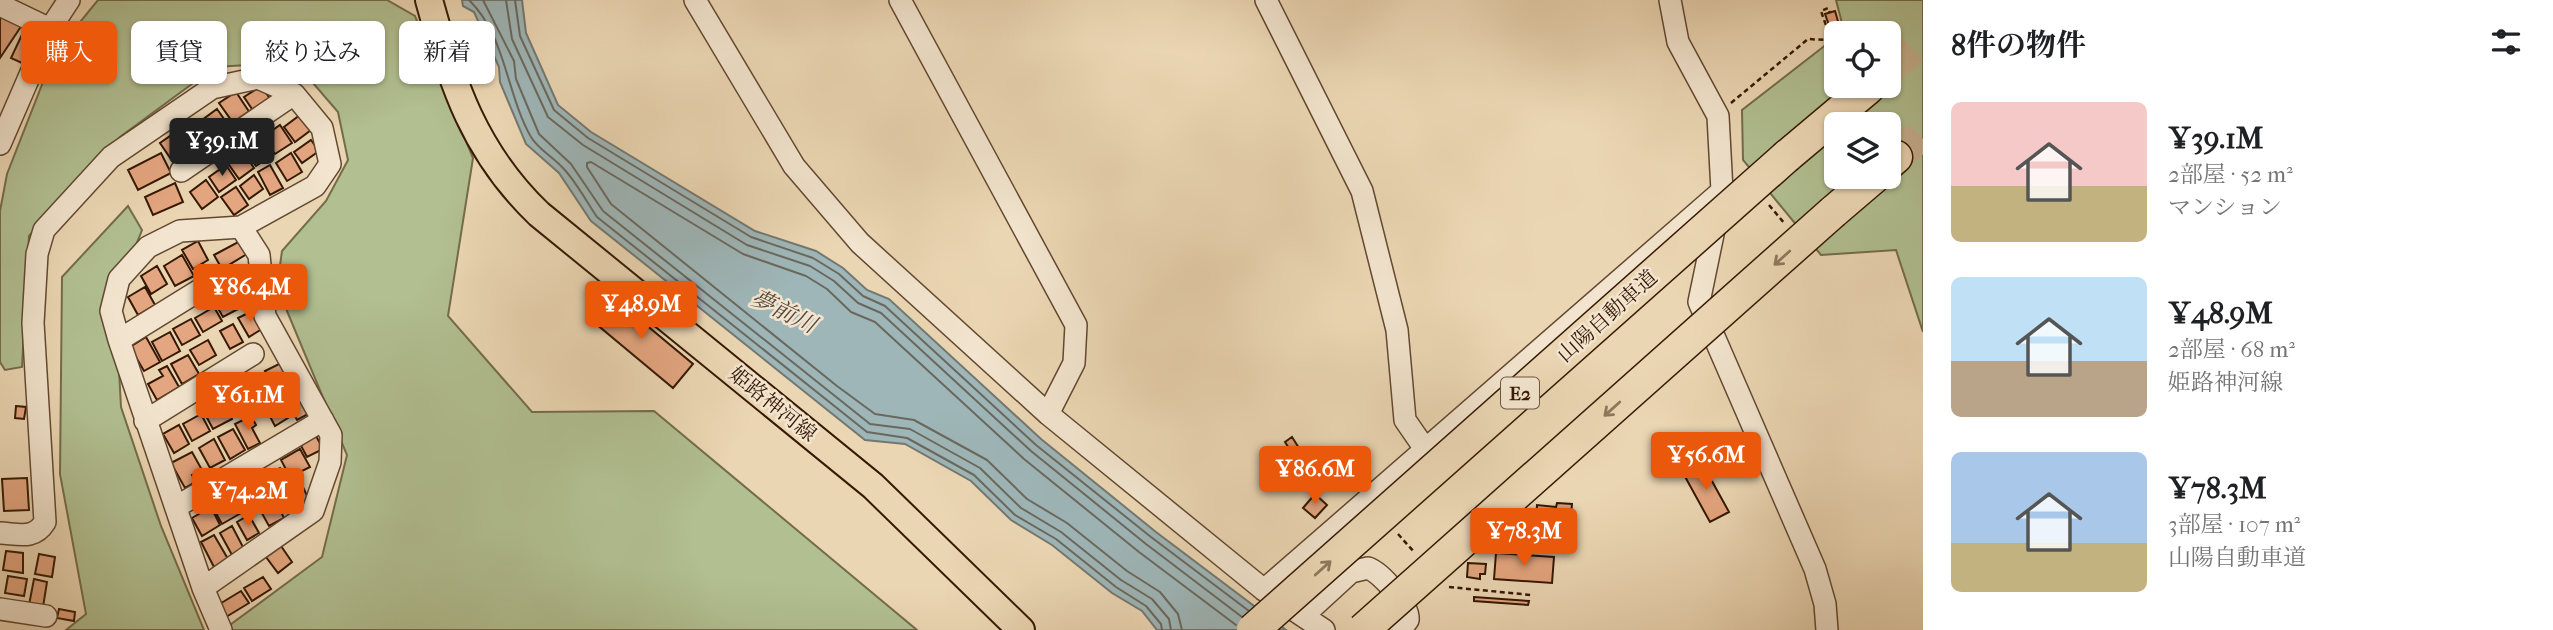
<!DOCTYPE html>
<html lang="ja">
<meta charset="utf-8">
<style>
:root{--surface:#fff;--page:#f2f2f2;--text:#202124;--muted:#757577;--accent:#ea580c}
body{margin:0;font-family:"IM FELL French Canon","Noto Serif JP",serif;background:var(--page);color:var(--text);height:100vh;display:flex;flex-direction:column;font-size:26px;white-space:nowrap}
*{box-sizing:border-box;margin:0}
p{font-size:23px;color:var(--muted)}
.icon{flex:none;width:38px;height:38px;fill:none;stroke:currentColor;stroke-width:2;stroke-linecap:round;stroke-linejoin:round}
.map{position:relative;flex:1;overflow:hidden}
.sheet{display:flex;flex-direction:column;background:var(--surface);width:630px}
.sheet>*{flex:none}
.top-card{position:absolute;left:21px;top:21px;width:665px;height:63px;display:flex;gap:14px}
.tools{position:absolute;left:1824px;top:21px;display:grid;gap:14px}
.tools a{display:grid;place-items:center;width:77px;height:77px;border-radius:10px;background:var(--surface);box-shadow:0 2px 5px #0004;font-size:35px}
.price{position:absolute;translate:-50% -60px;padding:0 16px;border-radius:7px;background:var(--accent);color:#fff;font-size:23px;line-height:46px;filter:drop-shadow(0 2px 4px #0008)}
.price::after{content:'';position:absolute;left:50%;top:42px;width:21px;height:16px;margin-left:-10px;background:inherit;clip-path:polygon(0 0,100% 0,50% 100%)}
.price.on{background:#222;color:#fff}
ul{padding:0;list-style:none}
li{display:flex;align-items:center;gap:21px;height:175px;padding:0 28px}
li span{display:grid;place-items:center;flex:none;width:196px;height:140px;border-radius:10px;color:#555}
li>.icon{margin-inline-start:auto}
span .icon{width:84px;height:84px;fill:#fffc;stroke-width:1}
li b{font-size:30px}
h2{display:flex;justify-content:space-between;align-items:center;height:84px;padding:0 28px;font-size:30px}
.tag{padding:0 24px;border-radius:10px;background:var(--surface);box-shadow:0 2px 5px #0004;font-size:24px;line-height:63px}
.tag.on{background:var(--accent);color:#fff}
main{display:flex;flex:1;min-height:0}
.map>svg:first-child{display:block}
.green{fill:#b1bf91;stroke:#746c4a;stroke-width:2;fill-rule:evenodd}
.water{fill:#9eb6b8;stroke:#747770;stroke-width:2}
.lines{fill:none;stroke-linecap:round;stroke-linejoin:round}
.shore{stroke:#6a685e;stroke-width:2}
.building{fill:#e4a680;stroke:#361904;stroke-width:2}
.highway-tunnel{stroke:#c7b090;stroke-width:32;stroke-dasharray:32 16;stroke-linecap:butt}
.minor-casing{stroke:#634830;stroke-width:24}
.major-casing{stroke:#361904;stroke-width:30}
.highway-casing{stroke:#361904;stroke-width:35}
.path{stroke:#361904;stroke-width:2.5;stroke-dasharray:5 3.5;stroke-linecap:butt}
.minor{stroke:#f2e4ce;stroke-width:21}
.major{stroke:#ebd6b3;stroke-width:26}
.highway{stroke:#ebd6b3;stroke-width:32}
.highway-bridge-casing{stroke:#361904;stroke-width:35;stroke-linecap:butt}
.highway-bridge{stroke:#ebd6b3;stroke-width:32}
.oneway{stroke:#90785c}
.labels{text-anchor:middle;stroke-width:5;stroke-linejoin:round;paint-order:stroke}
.shield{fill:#f2e4ce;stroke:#6e5641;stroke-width:2}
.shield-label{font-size:19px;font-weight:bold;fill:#361904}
.street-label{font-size:21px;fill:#361904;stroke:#f2e4ce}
.water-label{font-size:23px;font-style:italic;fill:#55483a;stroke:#f2e4ce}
</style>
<main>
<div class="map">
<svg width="1923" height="630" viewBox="0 0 1923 630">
<rect width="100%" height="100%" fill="#ebd6b3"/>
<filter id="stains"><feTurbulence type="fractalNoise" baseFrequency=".00286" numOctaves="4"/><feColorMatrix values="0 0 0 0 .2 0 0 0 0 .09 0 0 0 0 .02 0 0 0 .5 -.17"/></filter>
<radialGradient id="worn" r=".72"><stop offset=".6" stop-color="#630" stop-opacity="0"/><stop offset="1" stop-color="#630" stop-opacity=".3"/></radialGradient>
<!-- green -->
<path class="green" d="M98 0H387L415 16 473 158 448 316 532 412 654 411 917 630H223L322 557 347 455 277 287 282 251 326 201 348 160 338 112 307 76 262 64 215 67 120 137 29 236 22 367 5 370 0 362V211L7 174 54 54Z
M1836 0H1923V332L1896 250 1821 255 1743 160 1742 110 1836 37V86H1888V33H1841L1844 31ZM1836 124H1888V177H1836Z
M128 206 142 230 115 297 121 407 161 526 204 630H66L86 614 60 474 62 277Z"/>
<!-- water -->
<path class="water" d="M462 0H522L526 33 558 105 591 132 755 231 816 251 843 268 867 290 889 299 1041 439 1156 532 1286 630H1157L1142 611 1112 593 1052 545 1011 520 971 481 905 444 865 440 591 221 559 173 526 144 500 82 499 67 474 12 463 6Z"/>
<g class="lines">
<!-- shore -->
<path class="shore" d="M469 0C506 36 506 93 531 137 538 149 553 157 562 167 576 181 586 201 597 217L867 432 907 438 974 475 1015 515 1056 539 1116 587 1146 606 1161 624 1162 630
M483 0 514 61 516 79 539 134 571 164 603 211 870 424 910 429 980 468 1021 508 1061 532 1121 580 1152 599 1169 619 1171 630
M506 0 512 39 548 117 583 145 747 245 810 266 834 281 858 303 881 313 1031 451 1146 544 1242 617
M515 0 520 36 554 110 588 138 751 237 813 258 839 274 863 296 885 306 1036 445 1151 537 1249 611
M1182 630 1178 614 1160 592 1127 571 1067 523 1027 499 987 460 914 420 875 414 837 386 611 204 587 167V163L591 162 743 254 806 276 827 289 851 312 875 322 1024 459 1139 552 1236 625"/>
</g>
<!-- building -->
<path class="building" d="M0 11 22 25 0 58Z
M1835 11 1840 28 1831 31 1825 14Z
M26 26 39 32 24 64 11 58Z
M261 86 271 100 254 112 244 97Z
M236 92 250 113 234 124 219 103Z
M217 109 229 126 214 137 202 120Z
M300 115 311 130 295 142 284 127Z
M196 122 210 143 195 153 181 133Z
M280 125 292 143 275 154 263 137Z
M173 134 188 156 175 165 160 143Z
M259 135 273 155 256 166 242 147Z
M311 140 319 151 302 163 294 152Z
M236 141 254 168 239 179 227 162 235 157 227 147Z
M161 153 171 173 138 190 128 170Z
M291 153 302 172 287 181 276 163Z
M226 165 236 180 219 192 209 177Z
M270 165 283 188 270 195 258 172Z
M254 175 263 189 249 199 240 186Z
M206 180 218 197 202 209 190 192Z
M175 183 183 202 153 215 145 197Z
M236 187 248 205 234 215 221 197Z
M198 241 208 260 193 269 182 250Z
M240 241 247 254 222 269 214 255Z
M182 255 194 276 175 286 164 266Z
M157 266 167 284 151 294 141 276Z
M245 273 256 291 242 299 231 281Z
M145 287 155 305 138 315 128 297Z
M232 293 240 308 223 317 215 303Z
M609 294 693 364 673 388 589 318Z
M214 307 222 321 203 332 195 318Z
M252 311 262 329 249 337 238 318Z
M191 319 200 335 182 345 173 329Z
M233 324 243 342 230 349 220 331Z
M170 332 180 351 162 361 152 342Z
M146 337 160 362 144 371 130 347Z
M208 340 216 355 199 365 190 350Z
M188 355 199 374 182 384 171 364Z
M283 362 292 380 275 389 265 371Z
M167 366 179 387 157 400 148 384 163 376 159 370Z
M264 373 273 391 254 402 245 384Z
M243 385 253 404 233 415 223 396Z
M296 387 310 413 297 420 290 408 286 411 278 397Z
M279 402 288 418 275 426 266 409Z
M224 404 232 419 213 429 205 414Z
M16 406 26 407 24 419 15 418Z
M201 414 210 431 192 441 183 424Z
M251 416 256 425 252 428 260 443 248 449 235 424Z
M179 425 189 444 174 453 163 434Z
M233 429 245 450 230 459 218 437Z
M315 434 323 449 307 457 299 442Z
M1292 437 1304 456 1297 461 1285 442Z
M214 439 225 460 210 468 199 448Z
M300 449 310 467 290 477 281 460Z
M192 452 202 470 192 475 196 482 185 488 171 463Z
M1702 463 1729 512 1710 522 1683 473Z
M280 468 289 484 271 494 262 478Z
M27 478 29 510 4 511 2 479Z
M257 484 265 499 246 510 238 495Z
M302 485 309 500 289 511 281 496Z
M1315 494 1327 505 1315 518 1303 508Z
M233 495 243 512 222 524 212 506Z
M275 499 284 518 269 526 259 508Z
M1557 503 1572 504 1569 538 1535 536 1537 505 1556 507Z
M211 507 220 525 202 536 192 518Z
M249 515 259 533 247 540 237 522Z
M232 526 244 549 232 555 220 533Z
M214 535 228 559 214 567 201 542Z
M1507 535H1519L1518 550 1506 549Z
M281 546 292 562 278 573 266 557Z
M6 551 23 553V573L3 570Z
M1496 553 1554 557 1552 583 1494 579Z
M39 554 55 557 52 577 35 574Z
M1468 563 1486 564 1485 574H1480V579L1467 577Z
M8 576 27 579 24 596 5 593Z
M263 577 271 589 252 601 244 588Z
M34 579 47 582 43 607 29 605Z
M241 591 249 603 226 617 218 605Z
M1474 597 1529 601 1528 605 1474 601Z
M59 609 75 612 74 621 57 618Z"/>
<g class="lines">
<!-- highway-tunnel -->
<path class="highway-tunnel" d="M1888 70 1923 39
M1896 157 1923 133"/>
<defs>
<path id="minor" d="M695 0 794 166 860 243 1048 414 1264 590 1324 630
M900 0 1076 325 1074 363 1048 414
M1266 0 1362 191 1397 330 1405 420 1425 449
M1670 0 1678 42 1718 116 1722 191 1699 302 1815 569 1825 604 1827 630
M0 5 50 29
M0 144 50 29 69 0
M181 171 294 94
M119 340 216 280
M145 421 253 354
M176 507 323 420
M0 533C19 534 34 540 45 522L33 323 37 254 44 230 111 157 212 88 258 78 294 94 322 128 330 164 315 186 241 227 180 231 148 247 119 279 111 311 119 340 203 588 221 630
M203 588 313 511 330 462 331 435 265 316 259 255 241 227
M1264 590 1722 191
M0 609 46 616
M1303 616 1351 572 1368 568C1382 573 1410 606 1408 620L1400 630"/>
<path id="major" d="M429 0C452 84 475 153 539 214L873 486 1021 630"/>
<path id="highway" d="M1787 156 1868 88
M1888 164 1896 157
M1833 212 1874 177"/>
</defs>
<!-- minor casing -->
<use href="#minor" class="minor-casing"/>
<!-- major casing -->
<use href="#major" class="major-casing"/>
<!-- highway casing -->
<use href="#highway" class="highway-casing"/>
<!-- path -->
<path class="path" d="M1731 103 1808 39 1826 40 1830 37 1821 11 1828 8 1830 13
M1769 205 1785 224
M1398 534 1415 553
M1449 587 1531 595"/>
<!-- minor -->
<use href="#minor" class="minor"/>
<!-- major -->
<use href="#major" class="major"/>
<!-- highway -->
<use href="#highway" class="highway"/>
<defs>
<path id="highway-bridge" d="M1253 630 1787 156
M1363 630 1833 212"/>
</defs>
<!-- highway-bridge casing -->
<use href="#highway-bridge" class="highway-bridge-casing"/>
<!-- highway-bridge -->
<use href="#highway-bridge" class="highway-bridge"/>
</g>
<!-- one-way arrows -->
<defs><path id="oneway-shaft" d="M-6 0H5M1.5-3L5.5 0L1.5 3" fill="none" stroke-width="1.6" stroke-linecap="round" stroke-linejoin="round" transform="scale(1.75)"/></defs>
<g class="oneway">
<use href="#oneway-shaft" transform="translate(1782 258) rotate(138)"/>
<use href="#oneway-shaft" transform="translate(1612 409) rotate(138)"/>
<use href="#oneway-shaft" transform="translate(1323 568) rotate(-42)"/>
</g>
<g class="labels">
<!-- shield labels -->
<rect class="shield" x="1501" y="377.5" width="38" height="31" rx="5"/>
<g class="shield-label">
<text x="1520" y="400">E2</text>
</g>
<!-- street labels -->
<g class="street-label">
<text transform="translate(1607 316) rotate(-42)" y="7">山陽自動車道</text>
<text transform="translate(773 404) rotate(39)" y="7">姫路神河線</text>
</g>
<!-- water labels -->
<g class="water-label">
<text transform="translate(784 311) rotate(26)" y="8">夢前川</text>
</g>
</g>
<rect width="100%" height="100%" filter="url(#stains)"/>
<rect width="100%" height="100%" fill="url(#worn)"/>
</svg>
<div class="tools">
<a><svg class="icon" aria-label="locate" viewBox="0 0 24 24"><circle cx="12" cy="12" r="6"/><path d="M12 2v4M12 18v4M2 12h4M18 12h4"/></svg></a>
<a><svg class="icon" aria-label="layers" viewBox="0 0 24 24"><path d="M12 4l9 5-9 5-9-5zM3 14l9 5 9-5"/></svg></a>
</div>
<b class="price on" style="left:222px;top:178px">¥39.1M</b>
<b class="price" style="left:250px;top:324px">¥86.4M</b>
<b class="price" style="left:641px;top:341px">¥48.9M</b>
<b class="price" style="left:248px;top:432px">¥61.1M</b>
<b class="price" style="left:1706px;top:492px">¥56.6M</b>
<b class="price" style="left:1315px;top:506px">¥86.6M</b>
<b class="price" style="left:248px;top:528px">¥74.2M</b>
<b class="price" style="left:1524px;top:568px">¥78.3M</b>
<div class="top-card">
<a class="tag on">購入</a>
<a class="tag">賃貸</a>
<a class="tag">絞り込み</a>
<a class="tag">新着</a>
</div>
</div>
<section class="sheet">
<h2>8件の物件<svg class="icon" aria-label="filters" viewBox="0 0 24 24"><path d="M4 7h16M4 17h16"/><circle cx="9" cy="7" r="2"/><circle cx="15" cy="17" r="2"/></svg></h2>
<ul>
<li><span style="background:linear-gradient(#f6c9c9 60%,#c2b280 0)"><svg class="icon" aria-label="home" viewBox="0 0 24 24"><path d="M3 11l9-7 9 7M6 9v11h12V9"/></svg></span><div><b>¥39.1M</b><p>2部屋 · 52 m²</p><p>マンション</p></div></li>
<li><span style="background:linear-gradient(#bfe0f5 60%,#b9a48a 0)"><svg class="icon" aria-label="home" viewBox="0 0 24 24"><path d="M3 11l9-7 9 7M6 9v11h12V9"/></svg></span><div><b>¥48.9M</b><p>2部屋 · 68 m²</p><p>姫路神河線</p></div></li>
<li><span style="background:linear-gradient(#a9c7e8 65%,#c2b280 0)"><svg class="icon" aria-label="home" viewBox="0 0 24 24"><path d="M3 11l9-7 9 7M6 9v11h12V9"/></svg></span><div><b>¥78.3M</b><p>3部屋 · 107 m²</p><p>山陽自動車道</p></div></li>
</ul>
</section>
</main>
